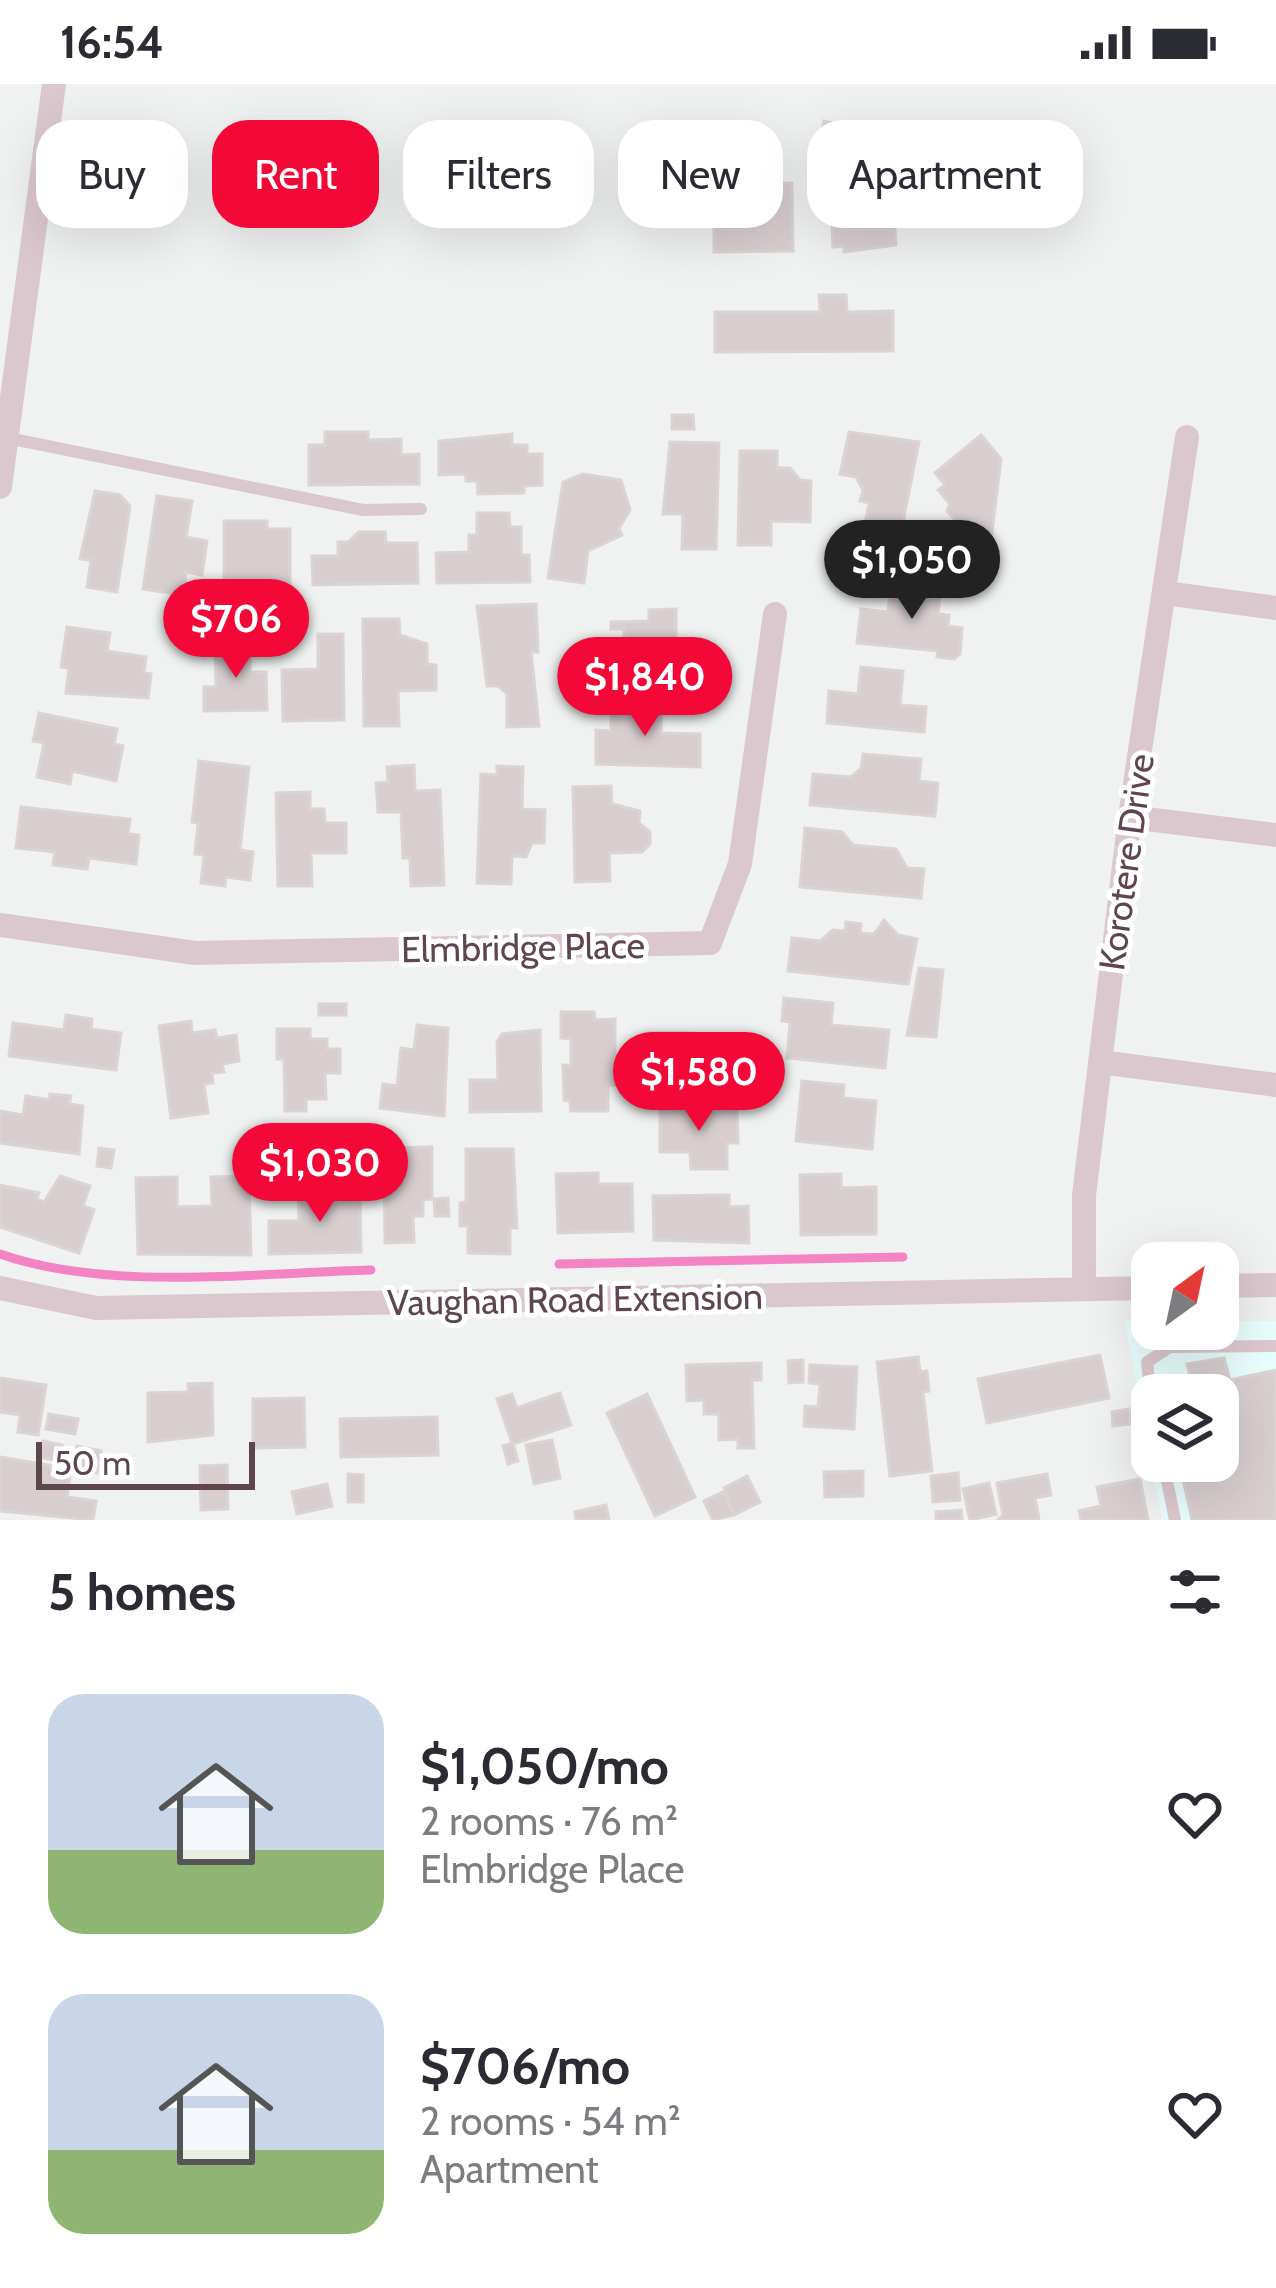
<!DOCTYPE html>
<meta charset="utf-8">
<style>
:root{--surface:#fff;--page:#f2f2f3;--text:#2b2b33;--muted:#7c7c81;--accent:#f40838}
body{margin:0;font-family:Cabin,sans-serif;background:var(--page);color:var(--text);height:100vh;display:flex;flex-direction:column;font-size:45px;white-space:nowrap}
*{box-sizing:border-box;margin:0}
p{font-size:39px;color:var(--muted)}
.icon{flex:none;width:66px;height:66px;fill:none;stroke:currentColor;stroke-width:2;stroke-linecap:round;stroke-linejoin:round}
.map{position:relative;height:1436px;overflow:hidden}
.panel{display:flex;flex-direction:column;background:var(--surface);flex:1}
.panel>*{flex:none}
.banner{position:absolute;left:36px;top:36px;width:1206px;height:108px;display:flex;gap:24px}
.needle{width:78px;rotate:33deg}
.buttons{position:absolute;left:1131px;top:1158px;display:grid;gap:24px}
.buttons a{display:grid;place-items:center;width:108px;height:108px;border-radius:24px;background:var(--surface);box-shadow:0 12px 48px #0002;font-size:60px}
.scale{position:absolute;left:36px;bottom:30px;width:219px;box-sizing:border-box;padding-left:12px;border:6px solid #5f464d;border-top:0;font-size:33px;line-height:42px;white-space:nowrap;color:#5f464d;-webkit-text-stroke:9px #fff;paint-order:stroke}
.price{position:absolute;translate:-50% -102px;padding:0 27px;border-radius:42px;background:var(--accent);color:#fff;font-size:39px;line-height:78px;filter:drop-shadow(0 3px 6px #0008)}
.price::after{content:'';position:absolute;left:50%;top:72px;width:36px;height:27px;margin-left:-18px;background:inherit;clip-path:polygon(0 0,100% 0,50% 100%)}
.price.on{background:#222;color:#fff}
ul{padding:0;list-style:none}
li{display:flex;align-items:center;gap:36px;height:300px;padding:0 48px}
li span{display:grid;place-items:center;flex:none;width:336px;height:240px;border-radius:36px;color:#555}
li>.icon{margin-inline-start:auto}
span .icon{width:144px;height:144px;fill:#fffc;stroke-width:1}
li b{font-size:51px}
h2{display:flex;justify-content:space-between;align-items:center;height:144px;padding:0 48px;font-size:51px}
.pill{padding:0 42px;border-radius:36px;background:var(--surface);box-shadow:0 12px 48px #0002;font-size:42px;line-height:108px}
.pill.on{background:var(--accent);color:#fff}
.status{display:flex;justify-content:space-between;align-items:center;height:84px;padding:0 60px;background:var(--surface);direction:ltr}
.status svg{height:33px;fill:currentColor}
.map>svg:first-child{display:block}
.commercial{fill:#e8fefc;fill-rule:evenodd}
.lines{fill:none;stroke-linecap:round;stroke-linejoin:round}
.stream{stroke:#f483c3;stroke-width:9}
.building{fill:#d8ced0;stroke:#dcd3d3;stroke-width:3}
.lane{stroke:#dbc8ce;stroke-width:12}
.street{stroke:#dbc8ce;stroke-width:24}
.labels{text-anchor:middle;stroke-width:10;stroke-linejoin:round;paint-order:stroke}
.street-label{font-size:36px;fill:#5f464d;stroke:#fff}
</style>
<div class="status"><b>16:54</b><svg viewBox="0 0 49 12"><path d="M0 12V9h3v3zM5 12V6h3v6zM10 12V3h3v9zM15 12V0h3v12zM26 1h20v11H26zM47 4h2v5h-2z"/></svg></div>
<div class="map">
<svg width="1276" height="1436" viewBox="0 0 1276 1436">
<rect width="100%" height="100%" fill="#eff2f0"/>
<!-- commercial -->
<path class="commercial" d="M1125 1237H1152V1245H1218V1237H1276V1436H1162ZM1152 1311H1218V1377H1152Z"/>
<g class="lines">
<!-- stream -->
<path class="stream" d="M0 1170C109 1208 257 1189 371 1186
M559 1180 903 1173"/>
</g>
<!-- building -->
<path class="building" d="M824 37 841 41 838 59 820 56Z
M792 99 793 167 714 168V100Z
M876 107 877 132 894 130 896 161 844 168V162L833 163 831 122 846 121 845 108Z
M819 211H846L847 228 893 227V267L715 268V228H820Z
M672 331H693L694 345H672Z
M325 348H368V356L401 355V371L419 370V400L309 401V361H325Z
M849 348 919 358 900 453 864 446 869 419 860 417 863 406 856 393 840 390Z
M512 350V361H527V370H542V401L524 402V409L478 410 477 397H466V390L439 391V357Z
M981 351 1001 375 989 472 955 469 958 440 947 427 950 420 938 406 945 401 935 389Z
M670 358 719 359 716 465H682L683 430H663Z
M740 367H777V384H790L800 396 811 397 810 438 771 437V461H738Z
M583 390 621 396 630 426 619 444 622 451 588 467 584 499 548 494 563 398Z
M95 407 120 411 130 422 117 508 87 503 91 476 80 475Z
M157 412 192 417 186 453 207 457 202 491 186 488 183 511 143 505Z
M477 429H509L510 443H521V471H529L530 498 437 499 436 469 469 468V451H477Z
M224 437H267V445H290V508H224Z
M359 448H385L386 459H417L418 499 313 501 312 472H338V458H348Z
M891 498 941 502 938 530 949 531 948 542 962 544 960 570 954 575 937 573 938 567 857 559 861 525 888 528Z
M536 520 538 568H531L539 642 507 643V610L498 602H487L477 522Z
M676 525V559H709V592L607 593 606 563H624V545H611V538L649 537V526Z
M363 535H399L400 551 427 560V580L436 581V606L398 607 399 642H364Z
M67 543 110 549 107 567 146 573 144 589 151 590 148 614 66 609 69 584 61 583Z
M318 550H343L344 636 283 637 282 586 318 585Z
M228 552H250V588H266L267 626 204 627V603H216L215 570 229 569Z
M861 583 903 587 900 621 926 623 924 648 827 639 829 607 858 610Z
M628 615H661V649L700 650V683L596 680V646L611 647V626H628Z
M39 629 117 645 114 660 123 662 116 697 72 687 70 700 37 693 44 659 33 657Z
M863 670 921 675 919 697 938 699 935 732 810 721 813 690 851 693 861 684Z
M199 677 249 683 240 766 253 768 250 796 226 793 225 802 201 799 204 771 195 770 198 739 192 738Z
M414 681 415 707 440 706 444 801 411 802 410 774H403L401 728H378L376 699 388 698 387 683Z
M497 682 523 683 522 725 545 726 544 759H532L526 773 512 772 511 800 477 799 481 690 497 691Z
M611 702 612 720 640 727 639 739 650 748V760L642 768 609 769 610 797 575 798 573 703Z
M310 708V725H324L325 739H346V769H311L312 802H278L276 709Z
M21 723 130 735 128 750 139 751 136 780 89 774 87 785 53 781 55 768 16 764Z
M805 744 842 748 853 761 896 765 907 784 924 785 921 814 800 803Z
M884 836 898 851 917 855 908 900 788 887 792 854 820 857 833 846 845 847 846 838 861 840 860 849 874 850Z
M919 884 943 886 936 953 907 951Z
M784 914 833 919 831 941 889 946 885 984 787 974 790 938 782 937Z
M319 920H346V931H319Z
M561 928H594L595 936 615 935V1001H608V1027H571L570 1017 564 1016 563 981H571V955L561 954Z
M66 931 92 935 91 945 121 949 116 986 9 972 13 939 64 946Z
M191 937 192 949 215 946 217 954 236 951 239 977 222 980 224 988 212 989 213 999 204 1000 208 1029 171 1034 159 942Z
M417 941 448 944 444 1032 380 1024 383 1000 397 1002 401 964 414 966Z
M277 945H310V955H327V965H340V989H325L326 1015H306V1027H285L284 975H277Z
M540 946 541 1027 470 1028V996H498L497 958 502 950Z
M648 949H693V955L713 956V961H741V995L648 1001Z
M802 997 844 1001 843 1014 876 1017 872 1065 796 1057Z
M50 1010 71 1012 69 1020 83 1022 79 1070 0 1059V1027L23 1031 26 1012 49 1016Z
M660 1021 737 1024 738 1059H727V1085H691L690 1068H660Z
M432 1063V1115L423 1116V1132H413L414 1158 385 1159 384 1064Z
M99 1064 114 1066 111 1084 97 1082Z
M466 1065H513L517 1144H510V1170L468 1169V1142H460V1119L466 1118Z
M598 1089V1100H632L633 1147 558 1149 556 1090Z
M841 1090V1104L876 1103V1150L801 1151 800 1091Z
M60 1092 90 1102 83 1122 94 1126 79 1169 0 1143V1101L39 1109 37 1115 44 1118Z
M249 1092 251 1171 138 1170 136 1094 177 1093V1123L212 1122 211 1093Z
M343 1104V1113H360L361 1168 269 1170V1137H299L298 1105Z
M729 1111V1123L748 1122 749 1159 654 1156 653 1112Z
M448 1114 449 1132H435L434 1115Z
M1100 1271 1109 1314 987 1339 978 1295Z
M918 1273 920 1288 927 1287 929 1307 923 1308 932 1387 890 1392 877 1278Z
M1224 1274 1230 1296 1276 1286V1436H1192L1179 1377H1218V1311L1165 1310 1193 1304 1187 1280Z
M803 1276V1298L789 1299 788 1277Z
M761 1279V1296H752L754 1364H738V1355L719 1356V1330H704V1316L687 1317 686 1281Z
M810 1281 857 1283 854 1345 804 1342 805 1322 818 1323 820 1300 809 1299Z
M0 1294 46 1301 38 1351 18 1348 20 1331 0 1328Z
M212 1299 213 1351 148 1358V1309L188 1308V1300Z
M560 1309 571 1341 513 1360 518 1377 508 1380 503 1362 512 1359 497 1315 512 1310 517 1324Z
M647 1310 695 1413 655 1432 607 1329Z
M304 1314 305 1363 253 1364V1315Z
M1129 1325 1131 1340 1113 1342 1112 1328Z
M49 1330 78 1335 75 1350 46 1345Z
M437 1333 438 1371 341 1373 340 1335Z
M552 1356 560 1394 534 1400 526 1361Z
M43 1357 62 1361 58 1377 40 1373Z
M77 1362 101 1367 97 1389 73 1384Z
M0 1373 71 1385 67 1413 96 1417 93 1436 0 1427Z
M227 1381 228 1425 201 1426 200 1382Z
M863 1387V1412L825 1413 824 1388Z
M958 1389 960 1416 933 1418 931 1392Z
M348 1390 363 1391V1418H348Z
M1047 1390 1051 1411 1035 1414 1039 1436H998L1003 1431 997 1399Z
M747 1392 760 1418 734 1431 724 1404Z
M1140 1395 1148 1436H1081L1079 1427 1101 1422 1097 1403Z
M989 1399 996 1430 970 1436 963 1405Z
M327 1400 332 1422 297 1430 292 1408Z
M723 1408 734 1431 713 1436 704 1417Z
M606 1421 609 1436H576L575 1428Z
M961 1426 962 1436H936V1428Z"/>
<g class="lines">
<!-- lane -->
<path class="lane" d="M8 354 363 426 421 425
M1152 1325 1147 1278 1170 1263 1276 1262
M1163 1377 1175 1436"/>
<!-- street -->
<path class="street" d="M0 403 54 0
M1165 509 1276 524
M1130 733 1276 751
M0 841 195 869 710 859 740 780 775 530
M1100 978 1276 1001
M1218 1202 1276 1201
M0 1204 96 1224 1152 1204
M1084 1205V1111L1130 733 1187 353"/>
</g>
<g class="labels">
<!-- street labels -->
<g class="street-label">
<text transform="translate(1126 778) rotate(-82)" y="13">Korotere Drive</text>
<text transform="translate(523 863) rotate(-1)" y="13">Elmbridge Place</text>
<text transform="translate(575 1215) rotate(-1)" y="13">Vaughan Road Extension</text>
</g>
</g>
</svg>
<div class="buttons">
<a><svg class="needle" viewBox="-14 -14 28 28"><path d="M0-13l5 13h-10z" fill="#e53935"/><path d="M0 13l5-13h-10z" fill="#7c7c81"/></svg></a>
<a><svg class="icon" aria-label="layers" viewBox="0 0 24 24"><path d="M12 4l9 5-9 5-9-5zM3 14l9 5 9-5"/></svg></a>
</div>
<div class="scale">50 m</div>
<b class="price on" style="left:912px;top:538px">$1,050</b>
<b class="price" style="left:236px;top:597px">$706</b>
<b class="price" style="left:645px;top:655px">$1,840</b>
<b class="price" style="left:699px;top:1050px">$1,580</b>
<b class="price" style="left:320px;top:1141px">$1,030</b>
<div class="banner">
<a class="pill">Buy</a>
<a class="pill on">Rent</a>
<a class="pill">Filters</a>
<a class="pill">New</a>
<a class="pill">Apartment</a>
</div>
</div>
<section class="panel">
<h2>5 homes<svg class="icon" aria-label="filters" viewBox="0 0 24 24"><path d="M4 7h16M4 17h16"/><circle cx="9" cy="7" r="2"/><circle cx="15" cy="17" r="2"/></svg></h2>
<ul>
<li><span style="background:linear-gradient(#c9d6e8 65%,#8fb573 0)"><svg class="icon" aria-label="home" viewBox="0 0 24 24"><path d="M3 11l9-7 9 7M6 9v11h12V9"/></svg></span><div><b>$1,050/mo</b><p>2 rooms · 76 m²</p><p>Elmbridge Place</p></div><svg class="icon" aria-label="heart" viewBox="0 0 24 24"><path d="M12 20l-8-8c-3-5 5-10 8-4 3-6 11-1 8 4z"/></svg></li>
<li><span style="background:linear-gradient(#c9d6e8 65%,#8fb573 0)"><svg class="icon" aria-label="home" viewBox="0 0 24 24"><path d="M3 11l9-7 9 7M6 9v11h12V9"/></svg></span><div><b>$706/mo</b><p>2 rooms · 54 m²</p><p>Apartment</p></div><svg class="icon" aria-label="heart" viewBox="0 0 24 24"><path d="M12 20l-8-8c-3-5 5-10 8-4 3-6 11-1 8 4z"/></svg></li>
</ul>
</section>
